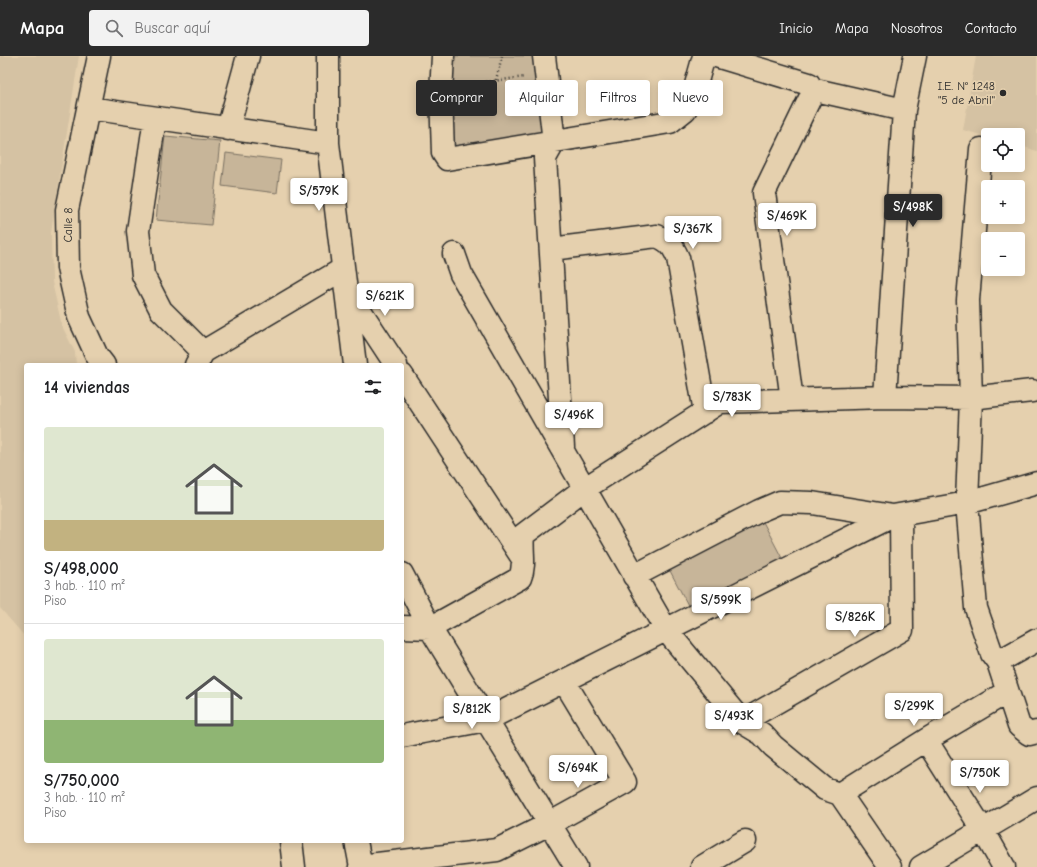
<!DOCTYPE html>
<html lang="es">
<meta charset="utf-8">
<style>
:root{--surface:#fff;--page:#f2f2f2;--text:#202124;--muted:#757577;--line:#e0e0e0;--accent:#2b2b2b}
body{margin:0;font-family:"Comic Neue",sans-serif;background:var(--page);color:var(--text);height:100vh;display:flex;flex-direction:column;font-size:15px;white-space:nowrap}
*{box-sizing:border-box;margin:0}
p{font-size:13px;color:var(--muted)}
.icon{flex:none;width:22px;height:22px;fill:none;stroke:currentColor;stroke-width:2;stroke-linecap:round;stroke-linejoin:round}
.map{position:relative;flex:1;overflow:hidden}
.panel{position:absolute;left:24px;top:307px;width:380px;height:480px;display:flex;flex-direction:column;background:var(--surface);border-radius:4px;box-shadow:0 2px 10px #0003}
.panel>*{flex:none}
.hud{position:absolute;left:416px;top:24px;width:380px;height:36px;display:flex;gap:8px}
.controls{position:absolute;left:981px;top:72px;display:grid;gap:8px}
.controls a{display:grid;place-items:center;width:44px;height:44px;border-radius:4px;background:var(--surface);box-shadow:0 2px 10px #0003;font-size:20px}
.price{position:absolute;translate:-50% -34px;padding:0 9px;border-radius:4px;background:#fff;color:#222;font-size:13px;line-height:26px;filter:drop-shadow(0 1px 2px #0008)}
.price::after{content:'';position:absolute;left:50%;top:24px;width:12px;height:9px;margin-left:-6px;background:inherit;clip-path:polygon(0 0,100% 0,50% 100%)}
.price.active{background:var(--accent);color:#fff}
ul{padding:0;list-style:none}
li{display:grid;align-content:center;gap:8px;height:212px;padding:0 20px}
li+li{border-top:1px solid var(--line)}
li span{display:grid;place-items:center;height:124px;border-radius:4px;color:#555}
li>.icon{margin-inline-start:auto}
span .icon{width:72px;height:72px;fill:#fffc;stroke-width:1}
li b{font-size:17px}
h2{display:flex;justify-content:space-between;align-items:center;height:48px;padding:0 20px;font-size:17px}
.chip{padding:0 14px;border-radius:4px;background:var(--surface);box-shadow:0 2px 10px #0003;font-size:14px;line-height:36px}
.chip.active{background:var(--accent);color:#fff}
header{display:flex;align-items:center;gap:24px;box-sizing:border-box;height:56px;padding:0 20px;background:var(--accent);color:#fff}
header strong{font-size:19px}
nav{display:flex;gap:22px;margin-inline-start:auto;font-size:14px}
.search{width:280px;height:36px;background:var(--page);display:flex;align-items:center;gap:10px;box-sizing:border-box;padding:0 14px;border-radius:4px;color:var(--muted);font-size:15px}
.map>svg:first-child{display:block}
.built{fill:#d5c2a3}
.green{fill:#c7b599;stroke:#797062}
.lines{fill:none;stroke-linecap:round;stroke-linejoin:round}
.minor-casing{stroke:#2b2b2b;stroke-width:25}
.path{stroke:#2b2b2b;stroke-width:2.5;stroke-dasharray:1 3;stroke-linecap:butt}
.minor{stroke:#e5d0ae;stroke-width:22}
.poi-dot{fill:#2b2b2b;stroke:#e5d0ae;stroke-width:1.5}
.labels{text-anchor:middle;stroke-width:3.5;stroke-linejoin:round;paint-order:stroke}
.poi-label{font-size:12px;fill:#2b2b2b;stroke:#e5d0ae;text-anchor:end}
.street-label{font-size:12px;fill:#2b2b2b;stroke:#e5d0ae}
</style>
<header>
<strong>Mapa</strong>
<div class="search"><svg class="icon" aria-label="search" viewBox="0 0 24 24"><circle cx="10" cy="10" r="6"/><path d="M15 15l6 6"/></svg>Buscar aquí</div>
<nav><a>Inicio</a><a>Mapa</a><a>Nosotros</a><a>Contacto</a></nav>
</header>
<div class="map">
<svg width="1037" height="811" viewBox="0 0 1037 811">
<rect width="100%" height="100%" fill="#e5d0ae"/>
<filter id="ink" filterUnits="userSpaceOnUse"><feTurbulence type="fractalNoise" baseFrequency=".025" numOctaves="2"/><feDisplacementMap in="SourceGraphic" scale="8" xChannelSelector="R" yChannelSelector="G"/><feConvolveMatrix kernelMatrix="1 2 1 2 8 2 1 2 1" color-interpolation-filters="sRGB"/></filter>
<g filter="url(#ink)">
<!-- built -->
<path class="built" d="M0 0H79L51 177 52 226 62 270 75 296 76 309H26V582L0 552Z
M976 0H1037V95L1018 89V79H988V81L963 74Z"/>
<!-- green -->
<path class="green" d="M451 0H538L548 83 456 97 449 91Z
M165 80 220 85 211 169 156 164Z
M226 97 281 104 277 137 222 130Z
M761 462 784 506 691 555 668 511Z"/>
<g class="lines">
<defs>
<path id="minor" d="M99 0 67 154 68 212 79 261 97 300 104 309
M328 0V87L355 309
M443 0 441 37 443 97 447 103 670 66 685 54 694 36 704 0
M544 0 554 86 545 102 563 391
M716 0 809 28 812 38 764 137 792 344
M811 33 904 54
M89 52 328 87
M155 62 138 175 143 219 161 254 203 296 196 309
M228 73 248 0
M981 93 968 244 971 342 967 447 976 552 992 598 998 606 1019 670 1029 678 1037 676
M551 193 657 180C669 185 673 190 678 202L705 356
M454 198 461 218 666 574 742 666 762 678 773 690 825 733 840 738 890 811
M348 236 396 309
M203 296 343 213
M402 319 523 503
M885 341 904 54 915 0
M402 518 430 572 576 811
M634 520 759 455 780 446 812 447 893 460
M402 571 430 572 520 522C526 508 521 494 523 479L584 433 720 346 885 341 971 342 1032 335
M998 606 1037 584
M742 666 902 574 901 459
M402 680 486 664 893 460 967 447 1037 427
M926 684 983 774 1004 811
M840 738 926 684 1007 636
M291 785 294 811
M356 785 361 811
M360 810 497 794 549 768 625 726 564 625
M702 811 745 785
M921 811 1037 742"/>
</defs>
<!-- minor casing -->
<use href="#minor" class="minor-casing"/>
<!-- path -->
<path class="path" d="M496 24 502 0
M462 29 525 21"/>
<!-- minor -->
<use href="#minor" class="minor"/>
</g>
</g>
<!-- markers -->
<circle class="poi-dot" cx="1003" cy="37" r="4"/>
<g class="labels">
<!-- poi labels -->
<g class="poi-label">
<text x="995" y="34">I.E. N° 1248<tspan x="995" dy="14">"5 de Abril"</tspan></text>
</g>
<!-- street labels -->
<g class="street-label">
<text transform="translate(68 169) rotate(-89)" y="4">Calle 8</text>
</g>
</g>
</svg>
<div class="controls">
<a><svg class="icon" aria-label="locate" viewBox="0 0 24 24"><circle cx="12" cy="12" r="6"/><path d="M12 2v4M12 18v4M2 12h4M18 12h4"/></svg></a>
<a>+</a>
<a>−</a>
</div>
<b class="price" style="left:319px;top:156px">S/579K</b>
<b class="price active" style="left:913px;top:172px">S/498K</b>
<b class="price" style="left:787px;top:181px">S/469K</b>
<b class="price" style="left:693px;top:194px">S/367K</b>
<b class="price" style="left:385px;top:261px">S/621K</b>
<b class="price" style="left:732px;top:362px">S/783K</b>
<b class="price" style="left:574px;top:380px">S/496K</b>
<b class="price" style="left:721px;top:565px">S/599K</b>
<b class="price" style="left:855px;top:582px">S/826K</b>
<b class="price" style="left:914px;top:671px">S/299K</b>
<b class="price" style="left:472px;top:674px">S/812K</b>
<b class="price" style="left:734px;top:681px">S/493K</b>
<b class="price" style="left:578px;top:733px">S/694K</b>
<b class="price" style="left:980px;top:738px">S/750K</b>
<div class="hud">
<a class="chip active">Comprar</a>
<a class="chip">Alquilar</a>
<a class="chip">Filtros</a>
<a class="chip">Nuevo</a>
</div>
<section class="panel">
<h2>14 viviendas<svg class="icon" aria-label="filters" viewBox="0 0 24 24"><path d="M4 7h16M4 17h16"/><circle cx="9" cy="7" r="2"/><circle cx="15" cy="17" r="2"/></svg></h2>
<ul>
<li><span style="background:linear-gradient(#dfe7d0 75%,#c2b280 0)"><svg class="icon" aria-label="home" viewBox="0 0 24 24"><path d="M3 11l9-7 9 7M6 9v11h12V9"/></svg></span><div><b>S/498,000</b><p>3 hab. · 110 m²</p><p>Piso</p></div></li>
<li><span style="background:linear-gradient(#dfe7d0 65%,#8fb573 0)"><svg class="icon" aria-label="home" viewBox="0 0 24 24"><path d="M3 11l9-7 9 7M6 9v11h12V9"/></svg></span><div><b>S/750,000</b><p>3 hab. · 110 m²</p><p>Piso</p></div></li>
</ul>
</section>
</div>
